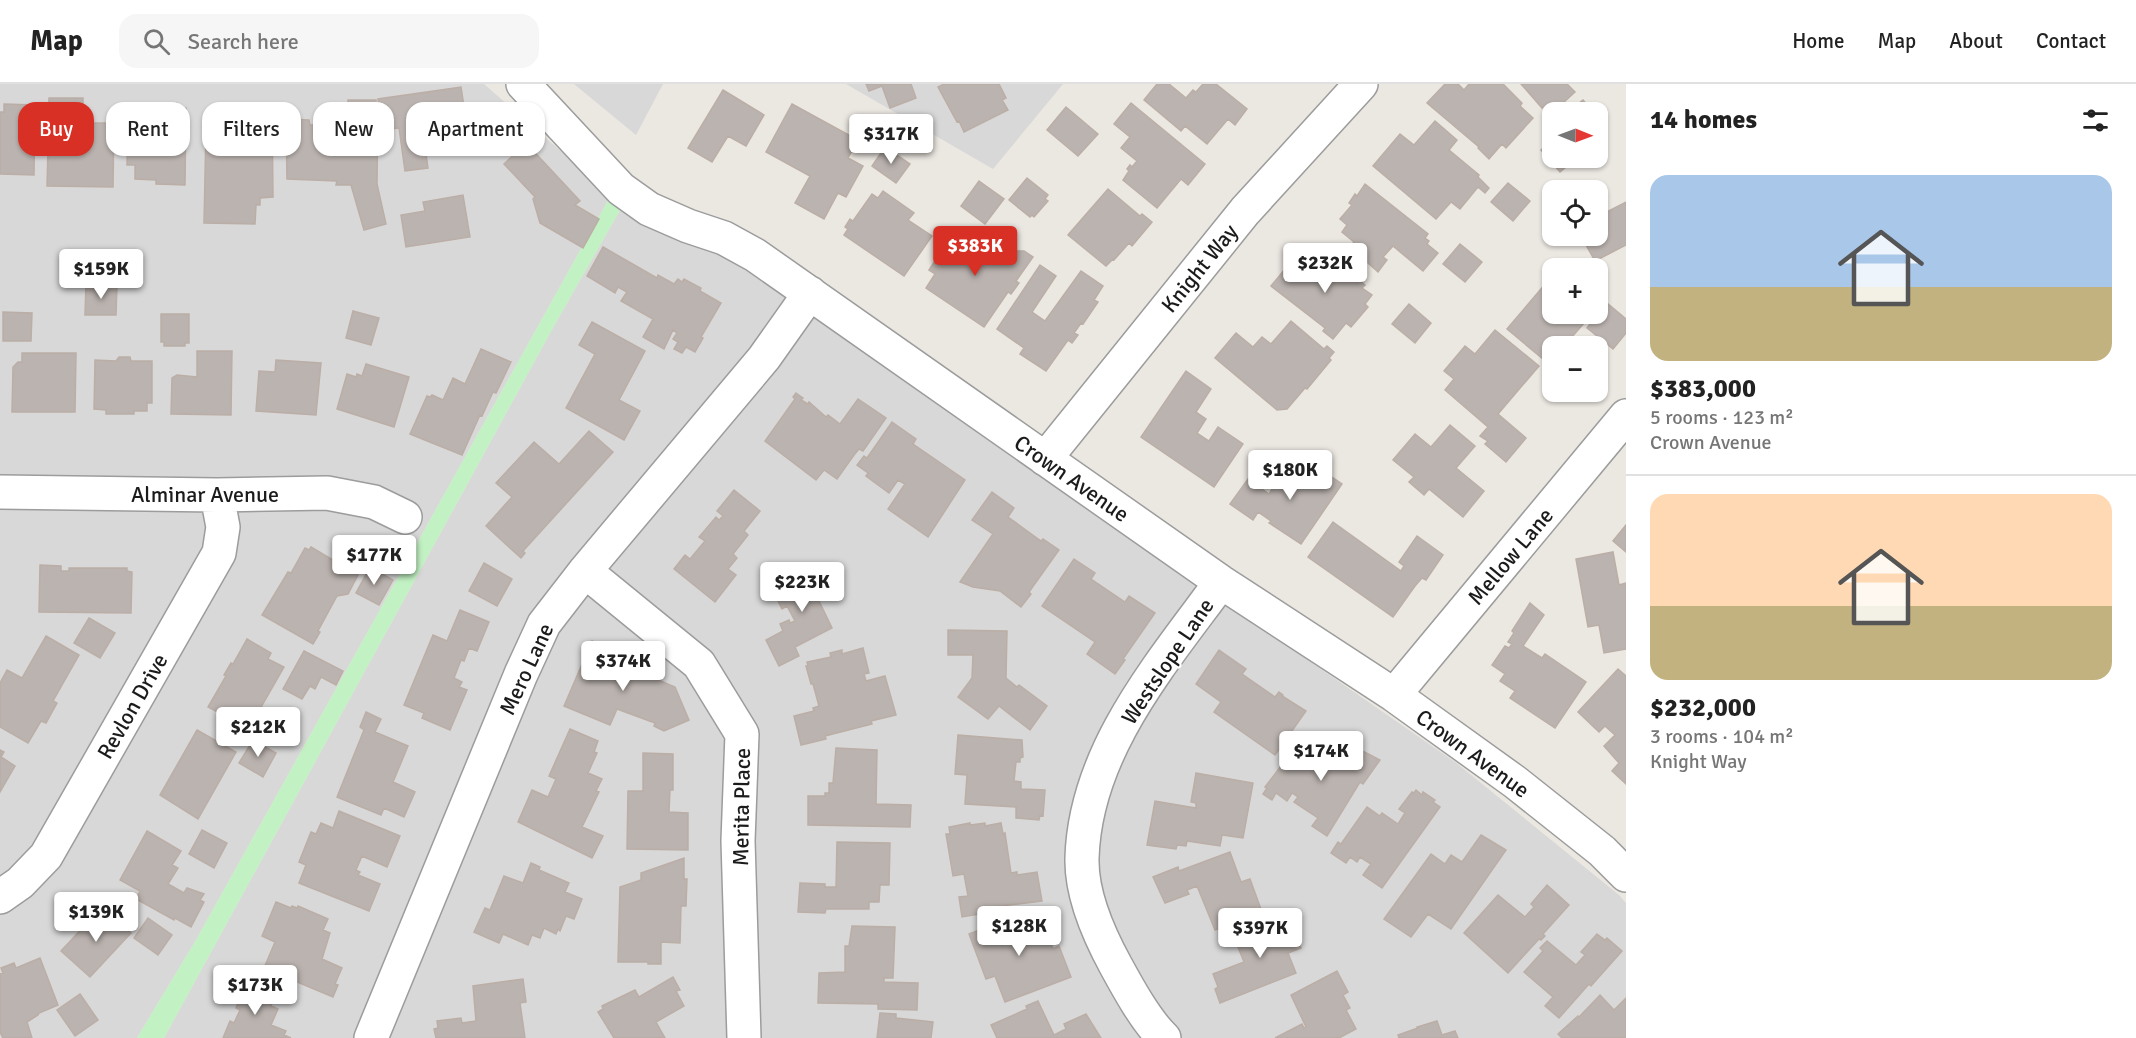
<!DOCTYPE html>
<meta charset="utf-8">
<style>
:root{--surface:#fff;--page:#f6f6f6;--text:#222;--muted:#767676;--line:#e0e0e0;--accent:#d93025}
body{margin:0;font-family:Signika,sans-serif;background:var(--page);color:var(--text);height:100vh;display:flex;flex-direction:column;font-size:22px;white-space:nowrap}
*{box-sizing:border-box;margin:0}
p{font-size:20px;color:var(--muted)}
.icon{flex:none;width:33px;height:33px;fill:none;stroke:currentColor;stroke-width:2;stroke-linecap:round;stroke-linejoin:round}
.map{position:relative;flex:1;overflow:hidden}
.drawer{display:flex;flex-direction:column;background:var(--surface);width:510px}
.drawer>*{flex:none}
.hud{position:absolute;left:18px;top:18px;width:570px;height:54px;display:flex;gap:12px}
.needle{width:39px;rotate:91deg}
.buttons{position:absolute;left:1542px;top:18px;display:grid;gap:12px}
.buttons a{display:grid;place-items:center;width:66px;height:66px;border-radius:12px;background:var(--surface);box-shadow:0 2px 4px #0004;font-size:30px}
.price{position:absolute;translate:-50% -51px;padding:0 14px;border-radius:6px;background:#fff;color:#222;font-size:20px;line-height:39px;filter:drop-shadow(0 2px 3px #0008)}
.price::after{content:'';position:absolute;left:50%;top:36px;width:18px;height:14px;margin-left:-9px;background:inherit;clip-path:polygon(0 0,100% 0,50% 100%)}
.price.active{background:var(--accent);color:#fff}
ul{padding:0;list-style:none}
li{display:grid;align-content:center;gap:12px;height:318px;padding:0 24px}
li+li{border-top:2px solid var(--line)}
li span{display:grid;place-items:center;height:186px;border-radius:18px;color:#555}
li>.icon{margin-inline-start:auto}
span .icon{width:108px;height:108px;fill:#fffc;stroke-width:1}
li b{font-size:26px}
h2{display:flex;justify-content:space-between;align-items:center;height:72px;padding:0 24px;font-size:26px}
.tag{padding:0 21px;border-radius:18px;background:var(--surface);box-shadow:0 2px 4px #0004;font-size:21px;line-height:54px}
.tag.active{background:var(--accent);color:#fff}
header{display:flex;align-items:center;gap:36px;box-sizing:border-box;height:84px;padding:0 30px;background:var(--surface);border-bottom:2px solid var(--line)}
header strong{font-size:28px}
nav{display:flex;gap:33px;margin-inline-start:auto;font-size:21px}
.search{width:420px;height:54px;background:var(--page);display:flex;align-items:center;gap:15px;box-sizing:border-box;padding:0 21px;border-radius:18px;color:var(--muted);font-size:22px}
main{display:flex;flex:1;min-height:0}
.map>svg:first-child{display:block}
.residential{fill:#d9d8d8}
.park{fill:#c2f1c3}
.building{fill:#bbb3af;stroke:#bbaea6;stroke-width:1.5}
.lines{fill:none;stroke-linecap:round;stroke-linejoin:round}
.minor-casing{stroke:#9c9c9c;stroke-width:36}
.minor{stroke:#fff;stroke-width:33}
.labels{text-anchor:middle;stroke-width:4.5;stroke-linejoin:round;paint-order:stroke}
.street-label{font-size:22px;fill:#1b1b1b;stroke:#fff}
</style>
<header>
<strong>Map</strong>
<div class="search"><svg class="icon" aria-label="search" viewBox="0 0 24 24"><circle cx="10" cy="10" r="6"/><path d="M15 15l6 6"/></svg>Search here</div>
<nav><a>Home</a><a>Map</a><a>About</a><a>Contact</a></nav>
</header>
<main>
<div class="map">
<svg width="1626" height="954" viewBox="0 0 1626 954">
<rect width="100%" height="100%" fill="#ebe7e1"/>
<!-- residential -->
<path class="residential" d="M0 0H484L611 111 196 856 137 954H0Z
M574 0H663L636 51Z
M846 0H1063L993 85Z
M623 121 679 157 725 172 1455 678 1619 811 1626 819V954H164L555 240Z"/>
<!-- park -->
<path class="park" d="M611 111 623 121 555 240 164 954H137L196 856Z"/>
<!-- building -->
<path class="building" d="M866 0H911L916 14 890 24 882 2 869 7Z
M944 0H999L1006 14 1002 16 1008 26 964 48 959 37 957 38 938 3Z
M1157 0H1169L1186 14 1193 6 1196 8 1203 0H1216L1247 25 1235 41 1228 35 1207 60 1185 42 1181 47 1144 16Z
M1445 0H1458L1464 6 1469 0H1503L1522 19 1520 22 1533 34 1506 64 1502 60 1489 75 1478 64 1479 63 1427 19Z
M1521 0H1567L1575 8 1551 30 1544 23 1542 24Z
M461 3 469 55 425 62 428 84 405 87 399 44 382 46 378 15Z
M723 6 764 31 746 62 728 52 712 78 688 64Z
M49 14H83V39H114L113 103 47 102 48 65 83 66V46L48 45Z
M348 16H376V25H378L377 100 386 140 364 146 351 101H336L337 97 287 95 286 35 309 36 310 41H317V46L347 47Z
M1583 16 1593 28H1568Z
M159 19H177V22L186 24 185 101 156 100V96L135 95V81H127L128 24H155V22H159Z
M1131 19 1205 80 1188 101 1181 95 1157 124 1123 96 1129 87 1127 85 1130 81 1132 83 1137 77 1121 64 1130 53 1114 40Z
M4 20 35 21 34 91 0 90V28H4Z
M792 20 858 56 848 74 863 82 846 113 838 109 824 135 795 119 810 92 766 68Z
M242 23H272L273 113 260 114V121H256L255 140 204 139 206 46H229V39L240 40V46H242Z
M1066 23 1098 50 1078 72 1047 46Z
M1435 37 1457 56 1449 66 1479 91 1478 93 1489 104 1485 109 1478 103 1460 125 1451 118 1436 135 1373 82 1400 50 1414 61Z
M1552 56V74H1577L1560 88 1541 66Z
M526 59 580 117 575 121 599 135 583 164 540 139 533 115 535 113 504 80Z
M885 63 910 80 896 99 872 82Z
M1027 94 1048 111 1045 115 1048 117 1034 133 1032 131 1030 133 1009 116Z
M979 97 1004 115 985 140 961 122Z
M1508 99 1530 117 1513 137 1491 118Z
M1365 100 1428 150 1425 154 1429 157 1427 160 1438 169 1423 187 1393 162 1383 173 1387 176 1378 188 1350 163 1354 158 1342 148 1347 141 1340 135 1352 121 1349 119 1355 110 1357 112Z
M1108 105 1140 132 1142 130 1152 138 1132 162 1129 159 1114 176 1113 175 1106 182 1068 151Z
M883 107 914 129 908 136 932 152 904 192 844 151 848 145 845 143 850 135 853 137 872 110 878 114Z
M463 111 470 153 406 163 401 131 425 127 423 118Z
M1626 118V161L1595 177 1581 152H1598V122L1603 130Z
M952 150 964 158 965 155 976 154 989 162 988 175 995 180 1005 165 1013 170 1015 167H1024L1033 173 1016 197 1019 199 1011 210 1008 208 984 243 926 204 935 190 929 186Z
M1460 160 1482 178 1465 198 1443 180Z
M603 163 657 194 658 191 674 200 678 195 682 198 684 195 701 204 700 207 721 219 701 253 703 254 695 268 686 263 682 269 674 265 678 258 673 255 677 249 673 246 664 265 643 253 653 235 621 217 627 208 618 203 615 209 587 192Z
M1322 170 1357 199 1359 196 1365 201 1362 204 1372 211 1365 220 1368 223 1351 243 1346 239 1333 255 1323 247 1325 244 1271 202 1290 179 1304 191Z
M1040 181 1056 192 1032 228 1045 237 1081 187 1103 202 1094 216 1098 218 1083 240 1081 239 1074 249 1078 251 1072 259 1068 256 1046 287 1020 270 1024 264 997 245Z
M1552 192V230H1592L1564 262H1552V277L1549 280 1507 245Z
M86 200 117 201 116 231H85Z
M1607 219 1626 235V249L1613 265 1587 244Z
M1409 220 1431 239 1415 259 1392 240Z
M353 227 379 234 371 261 346 254Z
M3 228 32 229 31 257H3Z
M161 230H189V259H185V262H164V258H161Z
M1291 237 1324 265 1327 262 1334 268 1329 274 1331 276 1307 305 1305 304 1287 325 1277 326 1215 274 1236 249 1253 263 1262 253 1271 260Z
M592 238 645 267 619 316 640 327 624 356 566 324 595 270 579 261Z
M1495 246 1539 282 1498 330 1526 354 1506 378 1485 360 1488 357 1480 352 1488 343 1445 306 1454 295 1444 287 1465 262 1475 270Z
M481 265 511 278 496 309 493 308 482 332 480 331 462 371 410 350 427 312 430 313 432 311 443 316 453 294 465 300Z
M197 267H232L231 331 171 330 172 294 177 291 197 293Z
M22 269H76L75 328H12L13 283 18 278H22Z
M119 273H130L131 277H152V319H147V327H134V330H106V326L94 325 95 276 116 277Z
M276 276 321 279 316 331 256 327 259 287 275 288Z
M366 280 409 293 394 343 337 325 347 290 356 293 357 290 362 292Z
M1186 287 1211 305 1196 328 1206 335 1197 349 1209 357 1218 343 1243 360 1214 403 1141 353Z
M796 309 803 314 801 316 808 320 809 318 826 333 828 331 840 340 858 315 886 334 863 367 859 365 854 371 837 395 824 386 816 396 765 357 795 315 793 313Z
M892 338 916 355 913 360 965 396 928 453 888 425 905 400 898 396 889 409 866 392 868 389 857 381 864 372 867 374Z
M1450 341 1475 362 1456 384 1484 407 1463 433 1429 405 1424 411 1409 398 1414 393 1393 376 1415 350 1431 363Z
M589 347 613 368 523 467 525 469 521 474 486 442 512 413 496 399 534 358 559 380Z
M1288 381 1306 393 1314 381 1342 400 1301 460 1269 439 1271 437 1258 428 1253 436 1230 420 1248 395 1269 410Z
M734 406 760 427 744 447 748 451 733 470 737 474 728 485 736 491 715 518 674 485 685 471 690 475 705 457 699 453 716 433 719 436 723 432 717 427Z
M992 408 1014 424 1008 433 1041 457 1043 455 1059 466 1029 508 1031 510 1021 523 1000 507 973 503 960 498 993 450 972 436Z
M1333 438 1401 487 1404 482 1399 478 1417 452 1443 471 1426 496 1422 494 1415 502 1393 533 1308 473Z
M1626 441V468L1613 457Z
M311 463 358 491 348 510 337 512 318 547 320 548 313 560 262 531 288 488 291 489 305 464 309 466Z
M1613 468 1619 501 1626 499V565L1604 569 1599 541 1588 543 1576 475Z
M1074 475 1095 489 1091 495 1125 518 1129 512 1155 529 1123 575 1125 576 1115 590 1087 570 1095 558 1042 522Z
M484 479 512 495 497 522 469 507Z
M40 481 61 482V487H69V484H127V487L132 488 131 529 39 528Z
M824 481 838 507 819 517 832 544 795 563 799 572 779 582 766 556 783 547 780 540 789 536 790 539 795 537 787 522 782 525 773 507Z
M370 483 393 496 379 521 356 509Z
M1530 519 1544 531 1523 562 1542 574 1545 570 1586 598 1555 644 1510 614 1515 607 1500 597 1505 590 1492 581 1505 562 1509 564 1512 560 1508 558 1514 549 1512 547Z
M460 526 489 538 477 567 469 564 464 577 461 576 454 594 462 598 459 603 467 606 450 646 422 634 424 629 404 621 433 551 447 557Z
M89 534 115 549 100 574 74 559Z
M948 546 1007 547 1006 594 1017 603 1019 601 1047 622 1030 646 999 622 988 635 958 613 972 594 973 571H948Z
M46 552 79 571 53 617 57 619 46 639 41 637 28 659 0 643V599L7 586 22 594Z
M247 555 271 569 268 575 284 583 256 632 241 624 234 637 208 623 226 592 224 591 231 579 233 580Z
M592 557 617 568 614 577 675 603 689 636 664 647 654 642 655 639 617 625 610 641 564 622Z
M863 564 869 589 864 590 866 597 885 592 896 631 871 637 872 640 825 652 826 655 801 661 794 632 814 627 813 624 819 622 813 600H811L806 582H808L807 578 831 573 830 569 842 566V570Z
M1219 566 1246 585 1242 590 1275 613 1279 608 1283 611 1282 612 1306 627 1275 671 1214 628 1221 618 1196 600Z
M304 567 343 587 336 601 321 593 315 605 310 602 302 615 283 605Z
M1618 585 1626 592V700L1612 687 1619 679 1604 662 1615 651 1605 642 1599 648 1578 628Z
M366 628 381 635 375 648 408 662 393 698 415 708 404 733 384 724 381 731 337 713 364 646 360 643Z
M570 645 598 657 594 668 597 669 588 689 602 695 596 707 599 708 582 743 603 752 592 774 518 738 532 706 548 713 556 695 549 692Z
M197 646 236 668 198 735 160 711Z
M958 651 1022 656 1023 673 1020 674V678H1016L1014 697 1021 698V705L1045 706 1043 732 1040 731 1039 736 1016 734V723L965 720 967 691 955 690Z
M1297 655 1335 682 1338 678 1341 679 1353 662 1380 676 1363 700 1360 698 1327 752 1312 742 1318 734 1294 718 1298 713 1292 709 1287 717 1276 709 1272 716 1263 710 1267 704 1265 703 1294 665 1291 663Z
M253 656 276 669 263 693 239 679Z
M836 664 877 666 876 720 911 721 910 743 808 741V712H825V709H829V699H833Z
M0 666 4 668 1 673 15 682 0 708Z
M643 669 673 670V706H670L669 728 688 729V766L627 765 628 707H643Z
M1196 689 1253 699 1243 754 1222 751 1220 762 1187 757 1186 762 1177 761 1176 765 1147 761 1155 717 1196 724V719L1191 718Z
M1416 706 1422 711 1423 708 1435 716 1433 718 1440 723 1382 804 1363 791 1371 780 1360 773 1357 778 1350 773 1346 779 1331 769 1338 758 1341 760 1367 723 1380 732 1382 729 1398 740 1405 729 1399 725 1412 708 1414 709Z
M339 727 400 752 387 783 362 772 356 786 360 788 358 791 380 800 369 827 299 799 306 781 299 778 311 748 316 750 321 739 333 744Z
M970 739V741L985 739V742L1001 739 1003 750 1005 749 1011 789 1017 788V791L1037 788 1042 817 985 824 986 829 962 833 959 813 968 812 964 790 953 792 946 750H950L949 743Z
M202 746 227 759 214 784 189 770Z
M147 747 181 767 172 781 178 784 168 800 184 809 187 804 204 810 200 816 204 818 191 843 175 834 174 836 136 815 140 807 120 796Z
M1481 751 1506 766 1451 845 1428 830 1411 853 1384 835 1431 770 1445 780 1451 771 1462 778Z
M837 758 890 759 889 801H880L879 818H869V825H826L825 829 798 828 800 799 825 800V803H836Z
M1230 768 1241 798 1250 795 1262 828 1215 846 1197 802 1187 806 1189 810 1165 819 1153 793 1178 783 1179 787Z
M684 774V795H687L686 822H681L680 859 661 858V880H648V878H618L620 803 641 796V789Z
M531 779 540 783 539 786 569 799 565 808 582 815 574 835 566 832 560 847 558 845 556 850 544 844 540 854 532 851 528 861 503 850 499 859 474 848 485 824 490 826 504 792 523 799Z
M1547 801 1569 821 1543 850 1545 852 1541 856 1539 855 1508 889 1464 849 1498 811 1525 833 1534 823 1531 820Z
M276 818 291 824 292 822 297 824 298 822 328 835 323 846 330 849 322 875 342 884 335 900 338 901 333 913 264 884 275 858 262 852Z
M107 827 131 849 90 893 61 867 87 839 91 843Z
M1039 829 1053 865 1059 862 1071 893 1005 918 995 892 986 895 969 850 1009 835 1011 840Z
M1288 830 1301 864 1288 869 1296 889 1220 919 1215 905 1218 903 1213 890 1244 878 1233 851Z
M148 834 172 851 158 871 134 854Z
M852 842 895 843 893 894H884V898L918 899 917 926 878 925V920L818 919 819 889 845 888V862H849Z
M1597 850 1605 856 1607 854 1622 867 1591 902 1589 900 1559 934 1545 922 1553 913 1524 888 1543 867 1540 864 1547 857 1576 881 1585 871 1581 868Z
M40 874 58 921 39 929 38 931 27 938 32 954H3L0 948V890L3 889 1 884 14 879 16 884Z
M1337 887 1348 908 1343 911 1350 924 1346 926 1356 945 1339 954H1275L1302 940 1304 944 1306 943 1291 911Z
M673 893 680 906 676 907 684 922 656 938 665 954H614L598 928 603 925 602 922 635 906 639 913Z
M523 895 526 918 520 919 525 954H436L434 945 438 944 437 937 461 934 462 939 476 937 473 902Z
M246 899 275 911 271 922 278 925 271 941 286 947 284 951 291 954H223L230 937 234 939 240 926 236 924Z
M80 910 98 936 75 952 57 926Z
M1600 911 1614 926 1626 914V954H1562L1558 950 1578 932 1579 933Z
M1038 917 1054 951 1066 945 1064 940 1086 930 1101 954H997L991 941 1027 925 1026 922Z
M880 929 896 930V934L933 938 931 954H877Z
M1437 937 1442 951 1455 947 1458 954H1399L1398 951 1418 944 1417 943Z"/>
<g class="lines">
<defs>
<path id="minor" d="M523 0 621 105 649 125 688 142 724 154 755 171 1221 498 1394 611 1515 698 1602 767 1626 791
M1045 375 1245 127 1361 0
M0 408 217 411 327 409 374 418 405 433
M585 487 699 580 742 650 738 757 744 954
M1394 611 1626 332
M0 813 20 799 46 772 219 469 223 443 217 411
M371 954 521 590 544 540 585 487 764 274 810 209
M1164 954C1146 937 1128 904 1116 882 1099 851 1081 811 1082 774 1085 667 1161 580 1221 498"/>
</defs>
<!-- minor casing -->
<use href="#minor" class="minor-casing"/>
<!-- minor -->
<use href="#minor" class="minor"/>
</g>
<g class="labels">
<!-- street labels -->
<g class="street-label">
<text transform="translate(1199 184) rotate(-51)" y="8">Knight Way</text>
<text transform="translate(1072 394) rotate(35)" y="8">Crown Avenue</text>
<text x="205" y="418">Alminar Avenue</text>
<text transform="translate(1510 472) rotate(-50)" y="8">Mellow Lane</text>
<text transform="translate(1167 577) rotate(-56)" y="8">Westslope Lane</text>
<text transform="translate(526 585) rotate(-65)" y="8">Mero Lane</text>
<text transform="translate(132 622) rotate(-60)" y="8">Revlon Drive</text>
<text transform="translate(1473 669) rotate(36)" y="8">Crown Avenue</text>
<text transform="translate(741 723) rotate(-89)" y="8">Merita Place</text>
</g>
</g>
</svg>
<div class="buttons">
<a><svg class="needle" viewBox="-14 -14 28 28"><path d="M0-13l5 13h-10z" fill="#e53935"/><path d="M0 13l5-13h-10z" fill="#767676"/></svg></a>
<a><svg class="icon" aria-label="locate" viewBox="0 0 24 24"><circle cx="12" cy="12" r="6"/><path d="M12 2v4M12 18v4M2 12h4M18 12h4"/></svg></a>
<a>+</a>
<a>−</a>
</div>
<b class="price" style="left:891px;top:81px">$317K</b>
<b class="price active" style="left:975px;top:193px">$383K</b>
<b class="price" style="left:1325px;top:210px">$232K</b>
<b class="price" style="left:101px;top:216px">$159K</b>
<b class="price" style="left:1290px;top:417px">$180K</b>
<b class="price" style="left:374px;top:502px">$177K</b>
<b class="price" style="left:802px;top:529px">$223K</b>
<b class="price" style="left:623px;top:608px">$374K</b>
<b class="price" style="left:258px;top:674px">$212K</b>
<b class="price" style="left:1321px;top:698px">$174K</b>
<b class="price" style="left:96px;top:859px">$139K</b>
<b class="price" style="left:1019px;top:873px">$128K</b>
<b class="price" style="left:1260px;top:875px">$397K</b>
<b class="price" style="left:255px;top:932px">$173K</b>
<div class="hud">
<a class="tag active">Buy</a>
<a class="tag">Rent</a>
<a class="tag">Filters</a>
<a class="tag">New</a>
<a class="tag">Apartment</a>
</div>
</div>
<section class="drawer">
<h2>14 homes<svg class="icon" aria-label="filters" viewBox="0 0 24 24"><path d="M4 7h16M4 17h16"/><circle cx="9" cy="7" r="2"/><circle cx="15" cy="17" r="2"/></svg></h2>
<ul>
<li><span style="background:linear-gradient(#a9c7e8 60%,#c2b280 0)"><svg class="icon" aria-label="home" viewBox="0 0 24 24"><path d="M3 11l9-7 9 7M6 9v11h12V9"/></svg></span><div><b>$383,000</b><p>5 rooms · 123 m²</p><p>Crown Avenue</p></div></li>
<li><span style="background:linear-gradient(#ffd9b3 60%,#c2b280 0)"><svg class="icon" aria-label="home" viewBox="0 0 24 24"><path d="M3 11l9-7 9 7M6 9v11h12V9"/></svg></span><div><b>$232,000</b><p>3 rooms · 104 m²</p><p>Knight Way</p></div></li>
</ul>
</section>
</main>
